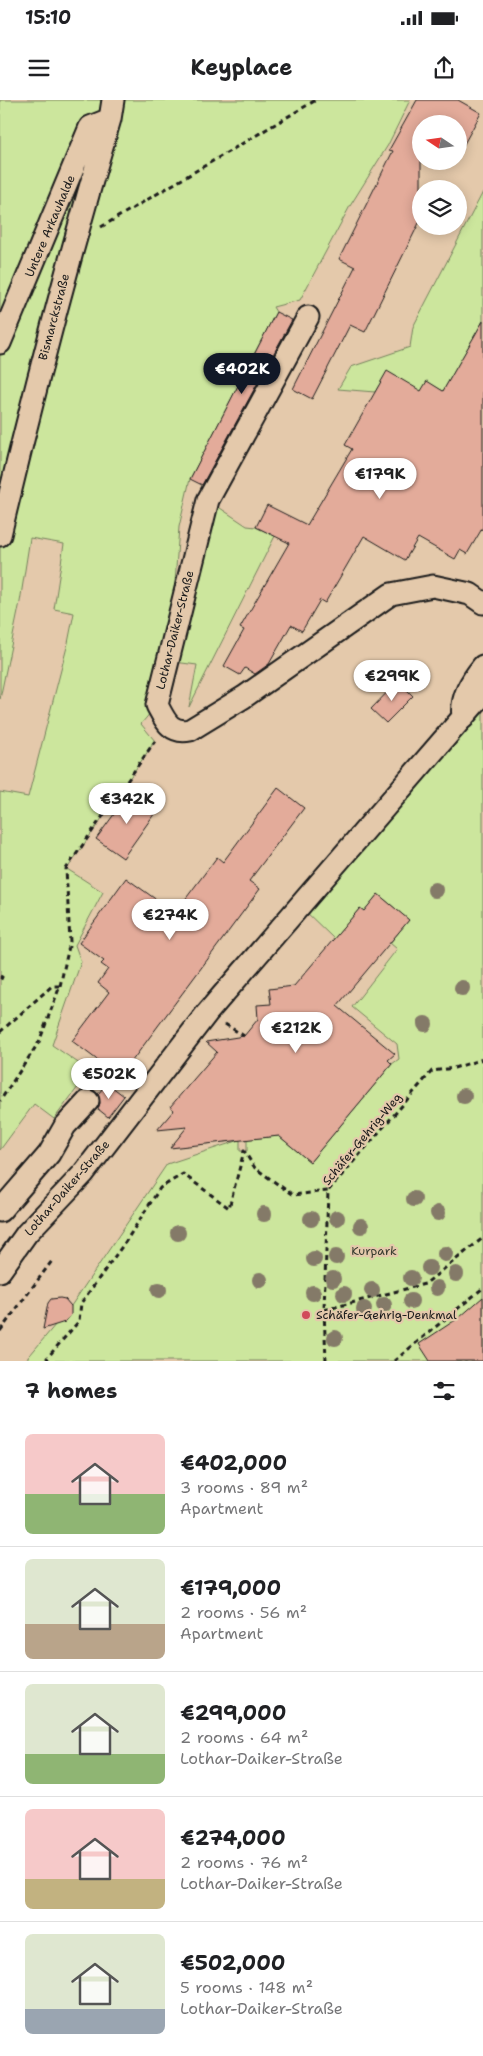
<!DOCTYPE html>
<meta charset="utf-8">
<style>
:root{--surface:#fff;--page:#f2f2f2;--text:#202124;--muted:#757577;--line:#e0e0e0;--accent:#111827}
body{margin:0;font-family:"Shantell Sans",sans-serif;background:var(--page);color:var(--text);height:100vh;display:flex;flex-direction:column;font-size:19px;white-space:nowrap}
*{box-sizing:border-box;margin:0}
p{font-size:16px;color:var(--muted)}
.icon{flex:none;width:28px;height:28px;fill:none;stroke:currentColor;stroke-width:2;stroke-linecap:round;stroke-linejoin:round}
.map{position:relative;height:1261px;overflow:hidden}
.drawer{display:flex;flex-direction:column;background:var(--surface);flex:1}
.drawer>*{flex:none}
.needle{width:32px;rotate:283deg}
.buttons{position:absolute;left:412px;top:15px;display:grid;gap:10px}
.buttons a{display:grid;place-items:center;width:55px;height:55px;border-radius:50%;background:var(--surface);box-shadow:0 2px 12px #0003;font-size:25px}
.price{position:absolute;translate:-50% -42px;padding:0 11px;border-radius:18px;background:#fff;color:#222;font-size:16px;line-height:32px;filter:drop-shadow(0 1px 2px #0008)}
.price::after{content:'';position:absolute;left:50%;top:30px;width:15px;height:11px;margin-left:-8px;background:inherit;clip-path:polygon(0 0,100% 0,50% 100%)}
.price.selected{background:var(--accent);color:#fff}
ul{padding:0;list-style:none}
li{display:flex;align-items:center;gap:15px;height:125px;padding:0 25px}
li+li{border-top:1px solid var(--line)}
li span{display:grid;place-items:center;flex:none;width:140px;height:100px;border-radius:8px;color:#555}
li>.icon{margin-inline-start:auto}
span .icon{width:60px;height:60px;fill:#fffc;stroke-width:1}
li b{font-size:21px}
h2{display:flex;justify-content:space-between;align-items:center;height:60px;padding:0 25px;font-size:21px}
.status{display:flex;justify-content:space-between;align-items:center;height:35px;padding:0 25px;background:var(--surface);direction:ltr}
.status svg{height:14px;fill:currentColor}
header{display:flex;justify-content:space-between;align-items:center;height:65px;padding:0 25px;background:var(--surface);font-size:22px;font-weight:700}
.map>svg:first-child{display:block}
.green{fill:#cce69d;stroke:#74815c}
.building{fill:#e3ab9a;stroke:#1c1c1c}
.lines{fill:none;stroke-linecap:round;stroke-linejoin:round}
.minor-casing{stroke:#1c1c1c;stroke-width:25}
.path{stroke:#1c1c1c;stroke-width:3;stroke-dasharray:5 4;stroke-linecap:butt}
.minor{stroke:#e4c9ab;stroke-width:21}
.tree{fill:#847a67}
.poi-dot{fill:#d1495b;stroke:#e4c9ab;stroke-width:2}
.labels{text-anchor:middle;stroke-width:4.5;stroke-linejoin:round;paint-order:stroke}
.street-label{font-size:12px;fill:#1c1c1c;stroke:#e4c9ab}
.park-label{font-size:12px;fill:#363a2f;stroke:#e4c9ab}
.poi-label{font-size:12px;fill:#1c1c1c;stroke:#e4c9ab;text-anchor:start}
</style>
<div class="status"><b>15:10</b><svg viewBox="0 0 49 12"><path d="M0 12V9h3v3zM5 12V6h3v6zM10 12V3h3v9zM15 12V0h3v12zM26 1h20v11H26zM47 4h2v5h-2z"/></svg></div>
<header><svg class="icon" aria-label="menu" viewBox="0 0 24 24"><path d="M4 6h16M4 12h16M4 18h16"/></svg>Keyplace<svg class="icon" aria-label="share" viewBox="0 0 24 24"><path d="M12 15V3M7 8l5-5 5 5M5 13v7h14v-7"/></svg></header>
<div class="map">
<svg width="483" height="1261" viewBox="0 0 483 1261">
<rect width="100%" height="100%" fill="#e4c9ab"/>
<filter id="ink" filterUnits="userSpaceOnUse"><feTurbulence type="fractalNoise" baseFrequency=".02" numOctaves="2"/><feDisplacementMap in="SourceGraphic" scale="10" xChannelSelector="R" yChannelSelector="G"/><feConvolveMatrix kernelMatrix="1 2 1 2 8 2 1 2 1" color-interpolation-filters="sRGB"/></filter>
<g filter="url(#ink)">
<!-- green -->
<path class="green" d="M0 0H410L388 45 350 106 300 200 273 207 276 212 190 379 179 427 175 482 176 522 208 400 247 426 256 427 275 436 189 607 197 565 167 561 157 605 141 624 155 641 67 769 103 792 75 845 81 862 52 945 90 971 54 1019 34 1004 0 1050V692L28 697 68 543 74 513 54 509 64 444 30 438 20 502 0 599Z
M483 92V221L443 291 427 282 418 297 387 272 375 292 338 289 351 267 410 247 413 227Z
M483 594V1261H25L71 1206 167 1064 240 1040V1051H247V1039L279 1036 310 1062 392 964 399 959 397 944 352 907 397 849 390 843 409 820 378 794 364 811 360 808 334 839 300 806Z"/>
<!-- building -->
<path class="building" d="M417 0H458L481 13 459 53V24H421V119L365 232 350 225 312 299 293 289 355 167 339 159 393 51 389 50Z
M276 212 292 220 202 385 190 379Z
M483 221V427L467 454 460 450 455 459 418 438 405 460 364 436 325 503 320 500 302 531 291 525 269 564 255 574 245 568 240 575 224 566 244 530 240 528 289 443 256 427 267 405 307 425 352 349 345 345 387 271 421 291 427 281 443 291Z
M398 581 413 596 386 623 371 609Z
M278 688 304 708 249 781 260 789 120 977 72 941 109 892 98 883 108 869 101 864 104 861 79 843 126 778 175 813 217 757 223 762Z
M131 691 157 710 123 758 96 739Z
M378 794 409 820 337 906 395 954 388 960 392 964 310 1062 279 1036 170 1048 187 1027 157 1030 174 1010 170 1007 217 952 206 942 244 936 258 919 257 905 271 904 269 889 294 886 360 808 364 811Z
M107 983 124 996 108 1017 98 1009 100 1003 98 994Z
M483 1197V1261H430L419 1244 460 1217Z
M60 1198 65 1199 71 1206V1215L65 1222 43 1229 48 1203 51 1199Z"/>
<g class="lines">
<defs>
<path id="minor" d="M308 217 208 400 157 605C165 620 170 634 190 630L244 597 391 494 433 486 470 494 483 503
M0 243 90 27 110 19
M0 435C33 295 69 157 110 19L113 0
M463 618C460 598 471 581 483 566
M0 1111 49 1054 65 1026 88 1001
M0 1171 27 1133 83 1074 207 913 483 594"/>
</defs>
<!-- minor casing -->
<use href="#minor" class="minor-casing"/>
<!-- path -->
<path class="path" d="M101 127 316 0
M0 876 2 877 0 881
M60 886 70 842 66 769 155 641
M225 924 244 936
M0 932 52 886H60L39 942 0 1001
M324 1210 425 1184 483 1138
M0 1231 52 1161
M49 1261 47 1258 79 1221 81 1203 126 1141 160 1088 183 1074 229 1108 244 1051 255 1068 293 1095 328 1091
M326 1261 324 1210 328 1091 432 971 454 968 483 959
M394 1261 483 1188"/>
<!-- minor -->
<use href="#minor" class="minor"/>
</g>
<!-- trees -->
<g class="tree">
<circle cx="435" cy="790" r="8"/>
<circle cx="462" cy="888" r="8"/>
<circle cx="425" cy="924" r="8"/>
<circle cx="464" cy="996" r="8"/>
<circle cx="414" cy="1099" r="8"/>
<circle cx="438" cy="1113" r="8"/>
<circle cx="264" cy="1114" r="8"/>
<circle cx="337" cy="1118" r="8"/>
<circle cx="311" cy="1119" r="8"/>
<circle cx="361" cy="1126" r="8"/>
<circle cx="178" cy="1133" r="8"/>
<circle cx="445" cy="1154" r="8"/>
<circle cx="336" cy="1157" r="8"/>
<circle cx="314" cy="1159" r="8"/>
<circle cx="429" cy="1168" r="8"/>
<circle cx="456" cy="1174" r="8"/>
<circle cx="411" cy="1178" r="8"/>
<circle cx="333" cy="1179" r="8"/>
<circle cx="260" cy="1180" r="8"/>
<circle cx="437" cy="1188" r="8"/>
<circle cx="159" cy="1190" r="8"/>
<circle cx="372" cy="1190" r="8"/>
<circle cx="313" cy="1193" r="8"/>
<circle cx="344" cy="1194" r="8"/>
<circle cx="411" cy="1201" r="8"/>
<circle cx="384" cy="1205" r="8"/>
<circle cx="364" cy="1209" r="8"/>
<circle cx="335" cy="1238" r="8"/>
</g>
</g>
<!-- markers -->
<circle class="poi-dot" cx="306" cy="1215" r="5"/>
<g class="labels">
<!-- street labels -->
<g class="street-label">
<text transform="translate(50 126) rotate(-67)" y="4">Untere Arkauhalde</text>
<text transform="translate(54 217) rotate(-75)" y="4">Bismarckstraße</text>
<text transform="translate(175 530) rotate(-76)" y="4">Lothar-Daiker-Straße</text>
<text transform="translate(362 1039) rotate(-50)" y="4">Schäfer-Gehrig-Weg</text>
<text transform="translate(67 1088) rotate(-49)" y="4">Lothar-Daiker-Straße</text>
</g>
<!-- park labels -->
<g class="park-label">
<text x="374" y="1155">Kurpark</text>
</g>
<!-- poi labels -->
<g class="poi-label">
<text x="316" y="1219">Schäfer-Gehrig-Denkmal</text>
</g>
</g>
</svg>
<div class="buttons">
<a><svg class="needle" viewBox="-14 -14 28 28"><path d="M0-13l5 13h-10z" fill="#e53935"/><path d="M0 13l5-13h-10z" fill="#757577"/></svg></a>
<a><svg class="icon" aria-label="layers" viewBox="0 0 24 24"><path d="M12 4l9 5-9 5-9-5zM3 14l9 5 9-5"/></svg></a>
</div>
<b class="price selected" style="left:242px;top:295px">€402K</b>
<b class="price" style="left:380px;top:400px">€179K</b>
<b class="price" style="left:392px;top:602px">€299K</b>
<b class="price" style="left:127px;top:725px">€342K</b>
<b class="price" style="left:170px;top:841px">€274K</b>
<b class="price" style="left:296px;top:954px">€212K</b>
<b class="price" style="left:109px;top:1000px">€502K</b>
</div>
<section class="drawer">
<h2>7 homes<svg class="icon" aria-label="filters" viewBox="0 0 24 24"><path d="M4 7h16M4 17h16"/><circle cx="9" cy="7" r="2"/><circle cx="15" cy="17" r="2"/></svg></h2>
<ul>
<li><span style="background:linear-gradient(#f6c9c9 60%,#8fb573 0)"><svg class="icon" aria-label="home" viewBox="0 0 24 24"><path d="M3 11l9-7 9 7M6 9v11h12V9"/></svg></span><div><b>€402,000</b><p>3 rooms · 89 m²</p><p>Apartment</p></div></li>
<li><span style="background:linear-gradient(#dfe7d0 65%,#b9a48a 0)"><svg class="icon" aria-label="home" viewBox="0 0 24 24"><path d="M3 11l9-7 9 7M6 9v11h12V9"/></svg></span><div><b>€179,000</b><p>2 rooms · 56 m²</p><p>Apartment</p></div></li>
<li><span style="background:linear-gradient(#dfe7d0 70%,#8fb573 0)"><svg class="icon" aria-label="home" viewBox="0 0 24 24"><path d="M3 11l9-7 9 7M6 9v11h12V9"/></svg></span><div><b>€299,000</b><p>2 rooms · 64 m²</p><p>Lothar-Daiker-Straße</p></div></li>
<li><span style="background:linear-gradient(#f6c9c9 70%,#c2b280 0)"><svg class="icon" aria-label="home" viewBox="0 0 24 24"><path d="M3 11l9-7 9 7M6 9v11h12V9"/></svg></span><div><b>€274,000</b><p>2 rooms · 76 m²</p><p>Lothar-Daiker-Straße</p></div></li>
<li><span style="background:linear-gradient(#dfe7d0 75%,#9aa5b1 0)"><svg class="icon" aria-label="home" viewBox="0 0 24 24"><path d="M3 11l9-7 9 7M6 9v11h12V9"/></svg></span><div><b>€502,000</b><p>5 rooms · 148 m²</p><p>Lothar-Daiker-Straße</p></div></li>
</ul>
</section>
